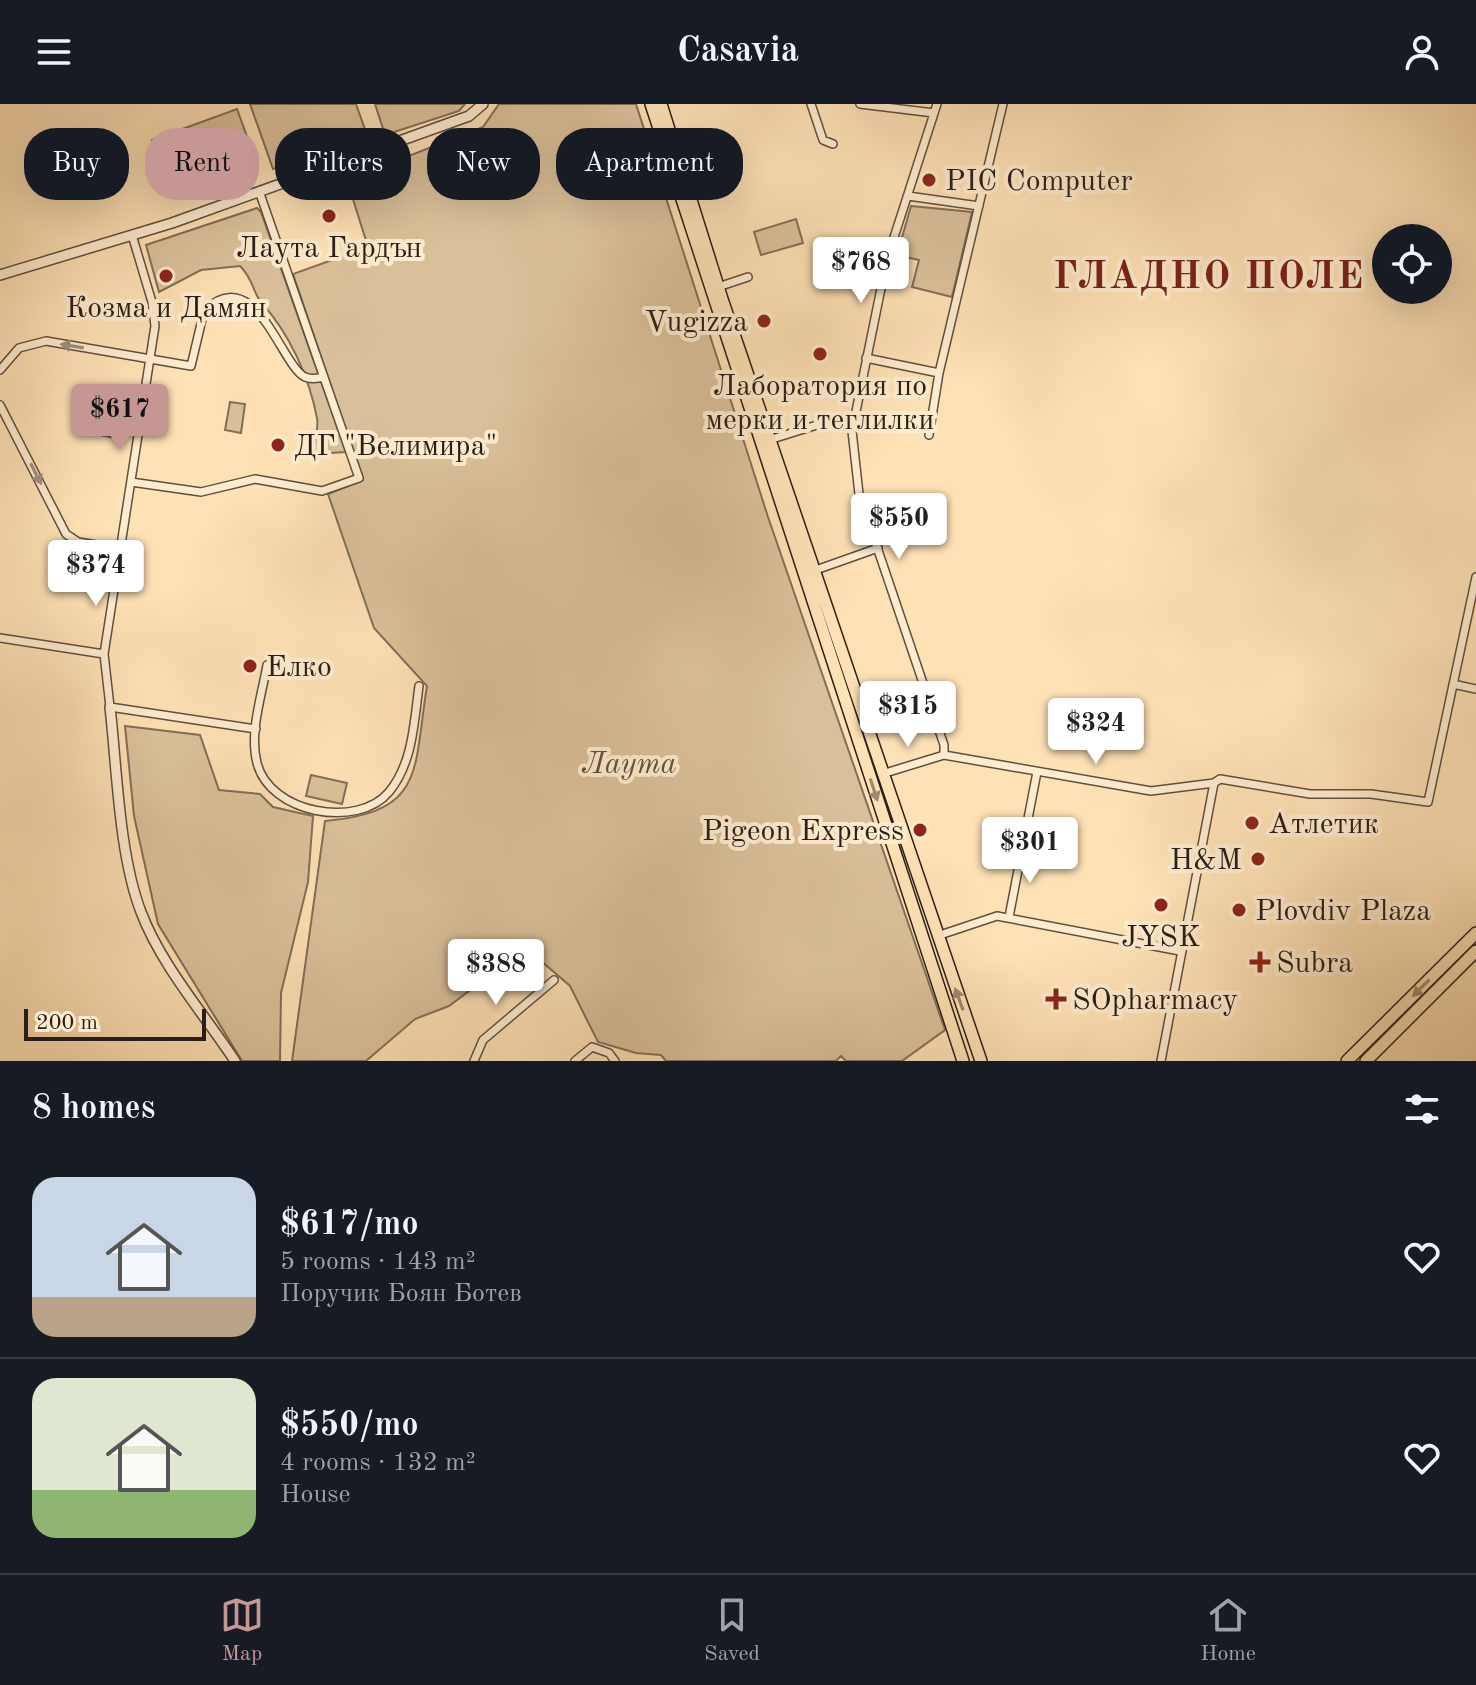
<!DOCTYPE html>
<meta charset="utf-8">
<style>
:root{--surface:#171b24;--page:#20242c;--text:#f1f3f6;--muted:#9ea1a6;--line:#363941;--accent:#c59692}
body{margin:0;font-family:"Old Standard TT",serif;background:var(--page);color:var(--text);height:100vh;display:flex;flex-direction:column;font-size:30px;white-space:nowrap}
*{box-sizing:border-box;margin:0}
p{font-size:26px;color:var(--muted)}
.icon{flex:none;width:44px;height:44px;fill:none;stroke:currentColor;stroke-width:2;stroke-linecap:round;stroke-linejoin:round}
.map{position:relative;height:957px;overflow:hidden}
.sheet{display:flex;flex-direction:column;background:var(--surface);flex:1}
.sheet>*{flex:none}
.top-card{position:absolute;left:24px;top:24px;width:800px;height:72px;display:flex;gap:16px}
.controls{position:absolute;left:1372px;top:120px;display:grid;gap:16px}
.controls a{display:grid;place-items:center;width:80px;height:80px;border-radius:50%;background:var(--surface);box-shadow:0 8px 32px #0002;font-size:40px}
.scale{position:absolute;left:24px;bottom:20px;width:182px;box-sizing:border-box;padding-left:8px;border:4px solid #2a1e16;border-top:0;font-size:22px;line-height:28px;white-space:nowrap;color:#2a1e16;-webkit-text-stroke:6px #feeccf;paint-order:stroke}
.price{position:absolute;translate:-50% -68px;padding:0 18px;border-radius:8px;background:#fff;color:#222;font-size:26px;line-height:52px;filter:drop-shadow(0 2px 4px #0008)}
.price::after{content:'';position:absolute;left:50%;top:48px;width:24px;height:18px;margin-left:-12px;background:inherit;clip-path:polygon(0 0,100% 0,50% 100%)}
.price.on{background:var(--accent);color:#111}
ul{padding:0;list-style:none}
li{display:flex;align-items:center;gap:24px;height:200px;padding:0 32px}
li+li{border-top:2px solid var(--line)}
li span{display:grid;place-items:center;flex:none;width:224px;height:160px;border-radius:24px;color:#555}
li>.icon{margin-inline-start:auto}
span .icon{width:96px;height:96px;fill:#fffc;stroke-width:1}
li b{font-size:34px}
h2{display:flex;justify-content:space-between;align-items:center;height:96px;padding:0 32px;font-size:34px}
.tag{padding:0 28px;border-radius:32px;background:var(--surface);box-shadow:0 8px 32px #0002;font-size:28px;line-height:72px}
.tag.on{background:var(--accent);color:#111}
header{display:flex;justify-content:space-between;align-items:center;height:104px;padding:0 32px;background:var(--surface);font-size:36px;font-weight:800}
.tab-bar{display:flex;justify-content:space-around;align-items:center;height:112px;border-top:2px solid var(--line);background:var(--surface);font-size:22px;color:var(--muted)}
.tab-bar a{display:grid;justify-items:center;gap:4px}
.tab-bar .on{color:var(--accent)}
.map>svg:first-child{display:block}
.green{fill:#dac09a;stroke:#826f58;stroke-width:2}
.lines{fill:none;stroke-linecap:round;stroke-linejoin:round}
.minor-casing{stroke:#5f4f3e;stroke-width:10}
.tertiary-casing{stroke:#5f4f3e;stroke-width:12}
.primary-casing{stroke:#2a1e16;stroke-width:14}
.minor{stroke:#feeccf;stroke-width:7}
.tertiary{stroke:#feeccf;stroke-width:9}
.primary{stroke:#fee1b5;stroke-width:11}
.oneway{fill:#9f8f7c}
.oneway2{fill:#9f896d}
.poi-dot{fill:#8f2418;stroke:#feeccf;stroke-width:3}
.labels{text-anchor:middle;stroke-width:8;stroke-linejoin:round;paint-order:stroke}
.poi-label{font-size:30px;fill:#2a1e16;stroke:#feeccf;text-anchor:start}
.park-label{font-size:30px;font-style:italic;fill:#5f4f3e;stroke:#feeccf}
.district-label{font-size:38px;font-weight:bold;letter-spacing:2px;fill:#7a1f14;stroke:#feeccf}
</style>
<header><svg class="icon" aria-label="menu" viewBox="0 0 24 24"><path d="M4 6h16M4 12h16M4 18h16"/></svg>Casavia<svg class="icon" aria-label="person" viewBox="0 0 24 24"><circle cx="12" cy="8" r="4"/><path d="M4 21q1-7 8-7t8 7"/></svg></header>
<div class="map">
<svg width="1476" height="957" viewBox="0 0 1476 957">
<rect width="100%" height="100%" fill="#fee1b5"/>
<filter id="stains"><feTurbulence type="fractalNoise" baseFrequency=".0025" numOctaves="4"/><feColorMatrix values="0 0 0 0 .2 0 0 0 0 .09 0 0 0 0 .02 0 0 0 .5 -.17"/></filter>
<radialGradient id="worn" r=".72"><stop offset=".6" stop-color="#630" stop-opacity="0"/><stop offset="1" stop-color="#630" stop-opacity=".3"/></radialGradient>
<!-- green -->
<path class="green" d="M250 0H356L367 31 273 65Z
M375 0H465L459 7 385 31Z
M499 0H636L768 413 945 926 902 957H846L841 952 836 957H666L661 951 636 949 598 938 570 882 526 844 449 902 415 915 366 957H292L325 717C426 708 413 667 427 582L374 524 328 390 363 376 293 170 368 143 347 76 483 23Z
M237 5 258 63 172 93 152 36Z
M911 102 972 108 952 193 912 183 919 156 897 151Z
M257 104 261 108 346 348 312 350C314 339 319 325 317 314 309 272 289 229 261 198 252 187 254 176 240 162L201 166 159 188 146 141Z
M796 115 803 139 761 151 754 128Z
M100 293 117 296 111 333 94 330Z
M230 298 245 300 241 329 225 326Z
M125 622 200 631 219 686 260 690 273 703 313 712 308 778 281 889 280 957H242L158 820 134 712Z
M311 671 347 679 342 700 306 692Z"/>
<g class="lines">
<defs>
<path id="minor" d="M811 0 823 36 833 40
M860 0 934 9
M937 0 887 155 852 327 859 390 944 641V651
M908 92 979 102
M132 131 152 198 155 222 104 550 110 603 256 625
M715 184 748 173
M866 254 939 269
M0 266 19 244 46 237 191 262 204 207C256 157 281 262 305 273 311 276 318 274 324 273
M0 301 66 430 78 438 121 445
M929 331 939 269 1003 0
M769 336 836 315 862 312
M131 378 201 388 255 375 322 387 359 374 259 87
M813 467 878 444
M0 534 104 550
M267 561C262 591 249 628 257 659 270 710 358 725 389 688 413 659 414 618 419 582
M1453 580 1476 585
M882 670 944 651 1151 687 1214 679 1220 675 1310 690H1371L1428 698 1476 473
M1009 813 1037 668
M937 832 997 812 1180 847
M474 957 483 936 554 876
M575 957 592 943 609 949 615 957
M1161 957 1214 679"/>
<path id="tertiary" d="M0 171 172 119 469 12 483 0
M110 603C117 665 119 751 141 808 161 861 204 910 235 957"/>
<path id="primary" d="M651 0 963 957
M661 0 722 195 981 957
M1347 957 1476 829
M1366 957 1476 847"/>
</defs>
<!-- minor casing -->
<use href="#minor" class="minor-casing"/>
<!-- tertiary casing -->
<use href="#tertiary" class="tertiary-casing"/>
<!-- primary casing -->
<use href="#primary" class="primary-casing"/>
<!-- minor -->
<use href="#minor" class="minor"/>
<!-- tertiary -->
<use href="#tertiary" class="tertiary"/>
<!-- primary -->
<use href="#primary" class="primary"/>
</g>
<!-- one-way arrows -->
<defs><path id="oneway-solid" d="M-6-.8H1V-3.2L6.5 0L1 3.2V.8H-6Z" transform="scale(2)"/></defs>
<g class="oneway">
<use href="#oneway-solid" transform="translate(72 242) rotate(-171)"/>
<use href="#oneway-solid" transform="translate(36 370) rotate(63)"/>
</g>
<g class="oneway2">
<use href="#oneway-solid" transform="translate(874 686) rotate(72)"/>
<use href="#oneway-solid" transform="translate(1421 884) rotate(135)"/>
<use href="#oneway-solid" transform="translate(959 895) rotate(-110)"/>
</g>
<!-- markers -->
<g class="poi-dot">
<circle cx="929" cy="76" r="8"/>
<circle cx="329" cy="112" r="8"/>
<circle cx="166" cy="172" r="8"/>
<circle cx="764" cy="217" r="8"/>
<circle cx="820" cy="250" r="8"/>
<circle cx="278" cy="341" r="8"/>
<circle cx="250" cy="562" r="8"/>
<circle cx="1252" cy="719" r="8"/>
<circle cx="920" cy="726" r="8"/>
<circle cx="1258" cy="755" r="8"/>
<circle cx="1161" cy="801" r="8"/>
<circle cx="1239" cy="806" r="8"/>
<path d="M1256 846h8v8h8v8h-8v8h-8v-8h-8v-8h8z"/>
<path d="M1052 883h8v8h8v8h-8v8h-8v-8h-8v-8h8z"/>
</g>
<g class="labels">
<!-- poi labels -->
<g class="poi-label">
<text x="945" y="86">PIC Computer</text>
<text x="329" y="153" text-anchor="middle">Лаута Гардън</text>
<text x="166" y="213" text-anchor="middle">Козма и Дамян</text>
<text x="748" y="227" text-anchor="end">Vugizza</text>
<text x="820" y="291" text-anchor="middle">Лаборатория по<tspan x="820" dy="34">мерки и теглилки</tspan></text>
<text x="294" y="351">ДГ "Велимира"</text>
<text x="266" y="572">Елко</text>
<text x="1268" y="729">Атлетик</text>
<text x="904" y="736" text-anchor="end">Pigeon Express</text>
<text x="1242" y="765" text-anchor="end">H&amp;M</text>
<text x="1255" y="816">Plovdiv Plaza</text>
<text x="1161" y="842" text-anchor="middle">JYSK</text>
<text x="1276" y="868">Subra</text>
<text x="1072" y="905">SOpharmacy</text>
</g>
<!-- park labels -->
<g class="park-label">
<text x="629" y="669">Лаута</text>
</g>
<!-- district labels -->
<g class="district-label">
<text x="1209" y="184">ГЛАДНО ПОЛЕ</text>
</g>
</g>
<rect width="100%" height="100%" filter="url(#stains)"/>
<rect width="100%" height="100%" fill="url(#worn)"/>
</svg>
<div class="controls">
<a><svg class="icon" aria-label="locate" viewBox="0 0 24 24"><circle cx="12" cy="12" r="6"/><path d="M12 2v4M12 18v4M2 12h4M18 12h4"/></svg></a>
</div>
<div class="scale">200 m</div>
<b class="price" style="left:861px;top:201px">$768</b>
<b class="price on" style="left:120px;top:348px">$617</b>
<b class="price" style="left:899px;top:457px">$550</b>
<b class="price" style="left:96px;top:504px">$374</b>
<b class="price" style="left:908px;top:645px">$315</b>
<b class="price" style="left:1096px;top:662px">$324</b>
<b class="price" style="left:1030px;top:781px">$301</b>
<b class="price" style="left:496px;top:903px">$388</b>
<div class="top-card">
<a class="tag">Buy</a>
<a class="tag on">Rent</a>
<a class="tag">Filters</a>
<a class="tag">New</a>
<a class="tag">Apartment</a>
</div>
</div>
<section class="sheet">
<h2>8 homes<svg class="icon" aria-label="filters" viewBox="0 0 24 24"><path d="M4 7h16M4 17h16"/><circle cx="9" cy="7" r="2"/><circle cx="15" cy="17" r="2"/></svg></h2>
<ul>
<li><span style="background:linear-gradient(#c9d6e8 75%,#b9a48a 0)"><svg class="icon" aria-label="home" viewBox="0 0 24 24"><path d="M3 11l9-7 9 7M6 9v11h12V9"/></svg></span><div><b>$617/mo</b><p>5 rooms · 143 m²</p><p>Поручик Боян Ботев</p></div><svg class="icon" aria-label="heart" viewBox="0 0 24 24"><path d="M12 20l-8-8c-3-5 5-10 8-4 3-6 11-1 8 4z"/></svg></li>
<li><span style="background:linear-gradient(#dfe7d0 70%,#8fb573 0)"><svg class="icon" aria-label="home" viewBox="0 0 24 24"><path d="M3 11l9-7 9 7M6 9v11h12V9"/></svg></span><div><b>$550/mo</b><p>4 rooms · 132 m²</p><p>House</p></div><svg class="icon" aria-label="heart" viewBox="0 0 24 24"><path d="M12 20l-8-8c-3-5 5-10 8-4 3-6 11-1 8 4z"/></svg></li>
</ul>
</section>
<nav class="tab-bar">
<a class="on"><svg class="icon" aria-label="map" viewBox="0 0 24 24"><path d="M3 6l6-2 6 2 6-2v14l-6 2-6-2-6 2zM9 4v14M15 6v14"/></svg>Map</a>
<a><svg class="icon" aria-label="saved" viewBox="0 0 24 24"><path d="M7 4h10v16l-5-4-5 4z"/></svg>Saved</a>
<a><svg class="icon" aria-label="home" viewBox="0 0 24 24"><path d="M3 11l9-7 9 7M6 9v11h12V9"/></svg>Home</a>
</nav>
